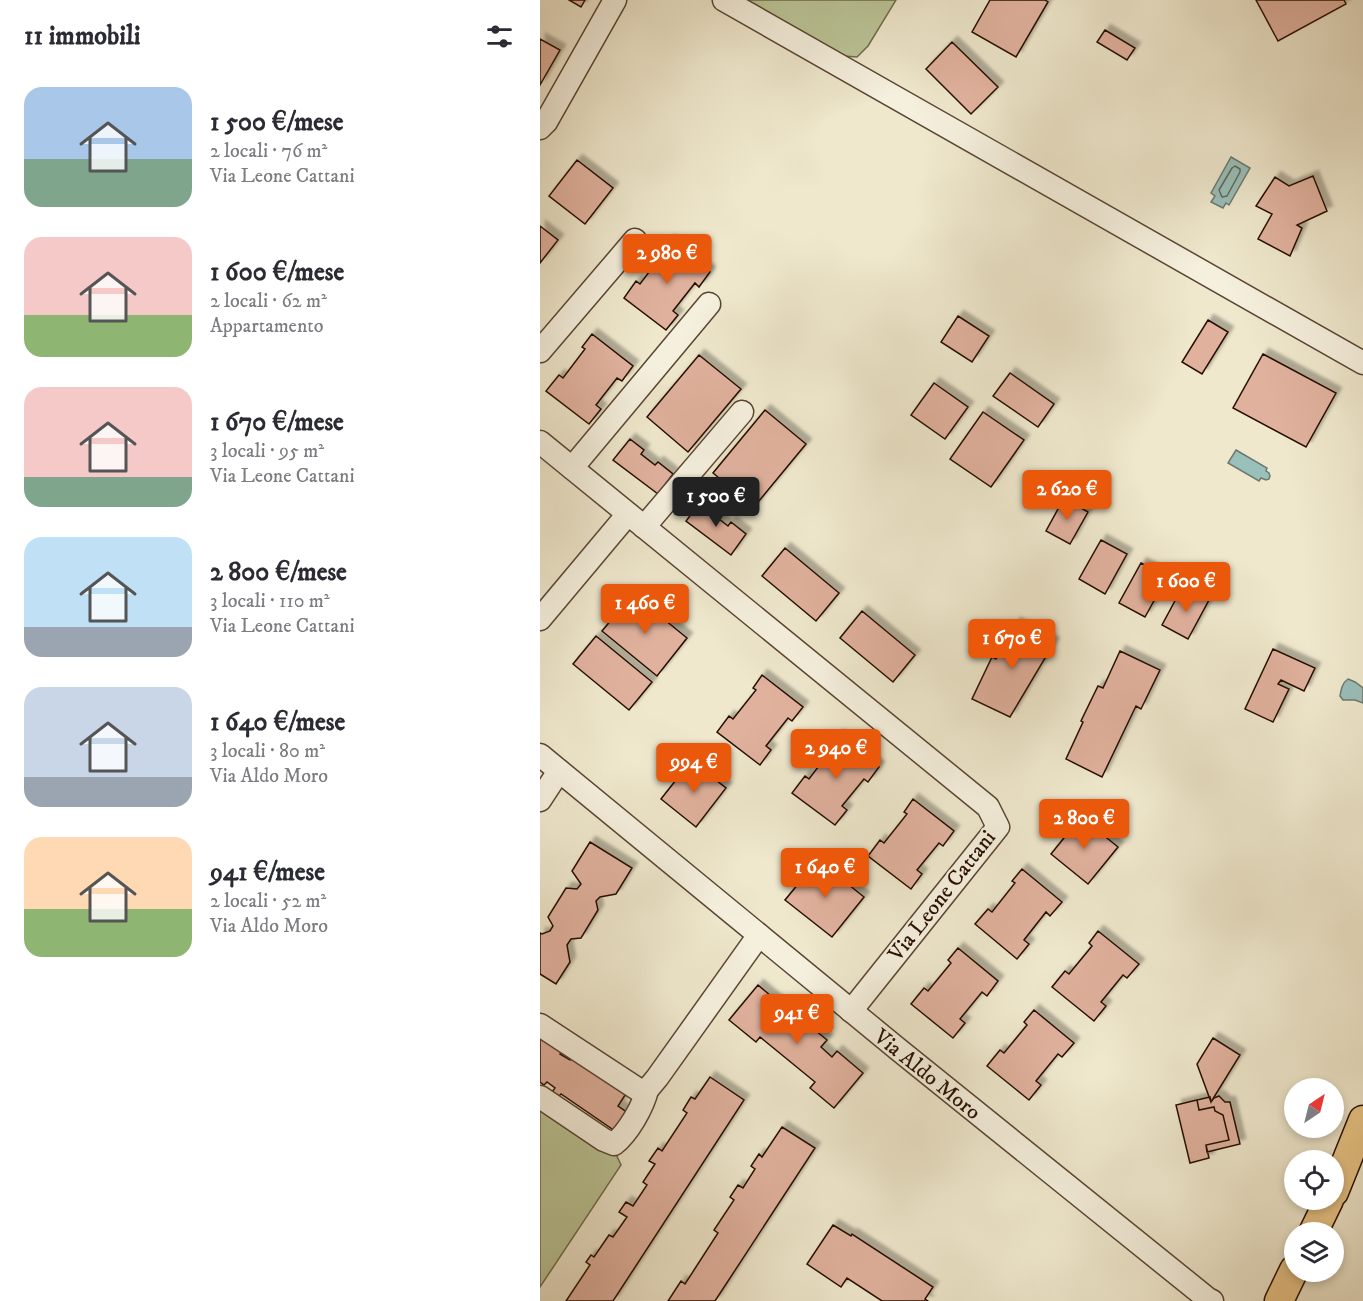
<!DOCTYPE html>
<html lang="it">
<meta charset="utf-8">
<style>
:root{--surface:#fff;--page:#f2f2f3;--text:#2b2b33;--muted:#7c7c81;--accent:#ea580c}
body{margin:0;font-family:"IM FELL DW Pica",serif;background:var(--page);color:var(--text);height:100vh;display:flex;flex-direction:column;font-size:22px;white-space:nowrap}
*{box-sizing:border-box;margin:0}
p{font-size:20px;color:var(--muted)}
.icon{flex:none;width:33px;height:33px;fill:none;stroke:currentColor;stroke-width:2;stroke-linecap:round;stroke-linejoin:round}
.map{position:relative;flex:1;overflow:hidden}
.sheet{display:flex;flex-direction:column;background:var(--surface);width:540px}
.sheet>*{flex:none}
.needle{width:39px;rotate:35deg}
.buttons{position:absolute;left:744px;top:1078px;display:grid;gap:12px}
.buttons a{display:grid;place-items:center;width:60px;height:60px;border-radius:50%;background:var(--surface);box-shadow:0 3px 9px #0003;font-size:30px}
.price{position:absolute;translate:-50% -51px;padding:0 14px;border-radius:6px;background:var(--accent);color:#fff;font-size:20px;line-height:39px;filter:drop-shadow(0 2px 3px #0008)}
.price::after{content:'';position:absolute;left:50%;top:36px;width:18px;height:14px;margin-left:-9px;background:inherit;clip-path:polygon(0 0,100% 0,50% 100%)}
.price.on{background:#222;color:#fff}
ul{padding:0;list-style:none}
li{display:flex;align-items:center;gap:18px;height:150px;padding:0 24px}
li span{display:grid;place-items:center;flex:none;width:168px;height:120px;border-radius:18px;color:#555}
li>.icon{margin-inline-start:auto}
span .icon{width:72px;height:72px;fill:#fffc;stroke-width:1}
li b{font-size:26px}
h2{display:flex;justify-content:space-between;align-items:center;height:72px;padding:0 24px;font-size:26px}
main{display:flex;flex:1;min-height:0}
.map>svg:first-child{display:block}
.green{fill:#bbc597;stroke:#716a4c;stroke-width:1.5}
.water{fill:#9ac0bb;stroke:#6c7970;stroke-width:1.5}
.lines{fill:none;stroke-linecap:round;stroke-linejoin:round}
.shore{stroke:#60685e;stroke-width:1.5}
.building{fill:#e0b19d;stroke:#270f00;stroke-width:1.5;filter:url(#shadow)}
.minor-casing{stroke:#594533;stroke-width:25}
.major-casing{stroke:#270f00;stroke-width:31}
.minor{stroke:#f5f0de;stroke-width:22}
.major{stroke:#e8c486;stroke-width:28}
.labels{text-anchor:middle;stroke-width:4.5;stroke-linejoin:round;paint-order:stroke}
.street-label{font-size:22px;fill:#270f00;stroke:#f5f0de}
</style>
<main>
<section class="sheet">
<h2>11 immobili<svg class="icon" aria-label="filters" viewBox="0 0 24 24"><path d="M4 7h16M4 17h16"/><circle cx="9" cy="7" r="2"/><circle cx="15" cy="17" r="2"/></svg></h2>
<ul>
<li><span style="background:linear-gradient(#a9c7e8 60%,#7fa58c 0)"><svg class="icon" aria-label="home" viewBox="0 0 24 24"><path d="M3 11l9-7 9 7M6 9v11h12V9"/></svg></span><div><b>1 500 €/mese</b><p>2 locali · 76 m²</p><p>Via Leone Cattani</p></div></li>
<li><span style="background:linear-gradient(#f6c9c9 65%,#8fb573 0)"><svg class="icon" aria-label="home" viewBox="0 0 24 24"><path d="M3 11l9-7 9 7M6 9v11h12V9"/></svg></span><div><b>1 600 €/mese</b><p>2 locali · 62 m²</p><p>Appartamento</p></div></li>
<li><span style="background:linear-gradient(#f6c9c9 75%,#7fa58c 0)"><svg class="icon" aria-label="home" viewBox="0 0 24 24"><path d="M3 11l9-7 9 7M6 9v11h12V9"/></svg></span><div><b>1 670 €/mese</b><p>3 locali · 95 m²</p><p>Via Leone Cattani</p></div></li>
<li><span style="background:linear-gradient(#bfe0f5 75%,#9aa5b1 0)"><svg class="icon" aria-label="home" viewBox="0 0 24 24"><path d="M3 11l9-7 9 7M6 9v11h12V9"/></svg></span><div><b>2 800 €/mese</b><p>3 locali · 110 m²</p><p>Via Leone Cattani</p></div></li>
<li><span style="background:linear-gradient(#c9d6e8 75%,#9aa5b1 0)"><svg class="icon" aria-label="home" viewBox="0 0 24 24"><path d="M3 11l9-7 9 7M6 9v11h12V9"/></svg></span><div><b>1 640 €/mese</b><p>3 locali · 80 m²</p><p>Via Aldo Moro</p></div></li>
<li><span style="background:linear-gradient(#ffd9b3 60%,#8fb573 0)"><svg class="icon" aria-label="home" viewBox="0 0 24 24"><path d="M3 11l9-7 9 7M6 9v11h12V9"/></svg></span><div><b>941 €/mese</b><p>2 locali · 52 m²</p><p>Via Aldo Moro</p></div></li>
</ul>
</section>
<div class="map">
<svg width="823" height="1301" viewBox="0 0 823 1301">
<defs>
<filter id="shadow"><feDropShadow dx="5.5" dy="-5.5" stdDeviation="1.5" flood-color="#0004"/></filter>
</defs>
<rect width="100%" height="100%" fill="#efe8cd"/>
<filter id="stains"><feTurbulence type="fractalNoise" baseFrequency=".00333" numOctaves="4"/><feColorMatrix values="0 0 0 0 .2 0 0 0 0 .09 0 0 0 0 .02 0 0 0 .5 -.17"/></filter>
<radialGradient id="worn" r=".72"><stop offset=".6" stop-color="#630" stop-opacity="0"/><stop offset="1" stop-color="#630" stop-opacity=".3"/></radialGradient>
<!-- green -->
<path class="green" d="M200 0H356L328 46 317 57 303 56Z
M0 1104 75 1152 81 1165 0 1287Z"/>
<!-- water -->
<path class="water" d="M691 157 710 168 689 205 686 203 683 208 671 202 675 196 671 193Z
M696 450 727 468 726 471 729 473 730 476 729 479 726 480 721 478 719 481 688 463Z
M808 679 815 682 823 688V703L815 700H803L800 696C801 690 802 683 808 679Z"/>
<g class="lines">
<!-- shore -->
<path class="shore" d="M695 166 700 169V172L687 196 682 197 679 190 692 168Z"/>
</g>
<!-- building -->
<path class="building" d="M29 0H45L41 7Z
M450 0H505L508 2 476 57 432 32Z
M716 0H804L806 4 738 41Z
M565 30 595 48 587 60 557 42Z
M0 39 20 50 0 85Z
M412 42 458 87 431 114 386 69Z
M37 160 73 188 45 224 9 196Z
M773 176 787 211 757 225 762 228 750 256 718 239 732 214 716 206 735 177 749 186Z
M0 226 18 240 0 263Z
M129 240 170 272 159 287 155 283 133 311 138 315 126 330 84 298 96 281 100 284 122 255 119 253Z
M418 316 449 336 432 362 401 342Z
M668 320 688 332 662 374 642 362Z
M52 334 93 366 82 381 77 378 56 405 61 409 49 424 6 391 19 375 23 378 45 349 42 347Z
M723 354 796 393 766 447 693 408Z
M159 355 201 389 148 452 107 417Z
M470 373 514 404 498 427 453 396Z
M394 383 428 407 405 439 371 415Z
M225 410 266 444 214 507 173 473Z
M443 412 484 440 451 487 410 459Z
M90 439 104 450 101 454 115 465 118 462 133 474 118 494 73 460Z
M524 498 548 512 530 544 506 531Z
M163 499 177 511 174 515 188 526 191 522 206 534 191 555 146 521Z
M561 540 587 554 565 594 539 579Z
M245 548 299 593 276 621 222 576Z
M601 563 627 577 605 617 579 603Z
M643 586 669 600 648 639 622 625Z
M93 594 147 638 117 676 62 631Z
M322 611 375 655 353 682 300 638Z
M475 623 514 643 470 717 432 699 452 657 456 659Z
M56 636 112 682 89 710 33 664Z
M733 649 775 668 764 691 741 680 738 684 749 689 733 722 705 709Z
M580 651 620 670 601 709 596 706 562 777 526 759 543 722 541 721 558 686 563 688Z
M222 675 263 707 252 721 248 718 226 746 231 750 220 765 177 732 189 716 193 719 216 690 213 688Z
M298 735 339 767 328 782 324 779 302 806 307 810 295 825 252 793 265 776 269 779 291 750 288 748Z
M151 761 186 788 156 827 121 799Z
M373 799 414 831 403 846 399 843 377 870 382 874 371 889 328 856 340 840 344 843 367 814 364 812Z
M541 817 578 847 548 884 511 854Z
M50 842 92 868 76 894 60 897 56 901 58 910 41 938 31 939 27 945 30 962 16 984 0 974V933L2 934 10 931 13 926 8 917 26 888 37 889 41 884 32 871Z
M278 860 324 897 292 937 245 900Z
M482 869 522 902 510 916 506 912 484 940 489 944 477 959 435 924 448 909 452 912 475 883 472 881Z
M558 931 599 964 587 978 583 975 561 1002 566 1006 554 1021 512 987 525 971 529 974 552 946 549 943Z
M418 948 458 981 447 996 442 992 420 1019 425 1023 413 1038 371 1004 384 988 388 991 411 963 408 960Z
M218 985 244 1007 240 1012 253 1022 258 1016 287 1040 281 1047 292 1057 297 1051 323 1073 294 1108 270 1088 275 1082 220 1037 216 1042 189 1020Z
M494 1010 534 1043 522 1057 518 1054 496 1081 501 1085 489 1100 447 1066 460 1050 464 1053 487 1025 484 1022Z
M0 1029 23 1051 20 1054 30 1060 32 1056 87 1092 78 1106 91 1115 78 1133 21 1094 18 1097 12 1092 15 1088 7 1082 4 1085 0 1082Z
M673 1038 700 1055 671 1102 657 1064Z
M170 1077 204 1100 73 1301H26L50 1265 46 1262 51 1255 54 1257 69 1235 73 1237 87 1217 79 1212 86 1202 93 1206 107 1185 103 1182 115 1164 109 1161 118 1148 122 1151 147 1113 143 1110 151 1097 155 1099Z
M679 1096 685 1102H690L700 1144 667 1152 666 1145 689 1140 683 1115 675 1111 674 1107 659 1110 657 1100 670 1097 671 1102 674 1098Z
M657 1100 659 1110 674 1107 675 1111 683 1115 689 1140 666 1145 669 1158 650 1163 636 1105Z
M242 1127 275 1148 175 1301H128L141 1281 145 1284 178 1233 174 1230 194 1200 190 1197 198 1185 203 1188 215 1169 211 1166 219 1154 222 1157Z
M293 1225 311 1236 312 1234 393 1287 385 1299 388 1301H342L307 1278 301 1287 267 1264Z"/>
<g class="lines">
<defs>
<g id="minor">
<path d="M184 0 823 363"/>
<path d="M0 128 6 122 75 0"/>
<path d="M0 351 95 240"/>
<path d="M0 442 448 807 458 827 311 1011"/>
<path d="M32 468 169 304"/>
<path d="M104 527 202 412"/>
<path d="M0 619 88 514"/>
<path id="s1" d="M0 755 359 1050 668 1299 672 1301"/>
<path d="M0 800 19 771"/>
<path d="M0 1025 99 1090H107L117 1078 219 935"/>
<path d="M0 1097 64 1140 74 1144C88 1133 103 1107 107 1090"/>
</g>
<path id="major" d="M794 1192 823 1120
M773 1233 789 1200
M739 1301 754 1270"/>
</defs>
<!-- minor casing -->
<use href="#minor" class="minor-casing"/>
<!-- major casing -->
<use href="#major" class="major-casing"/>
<!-- minor -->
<use href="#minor" class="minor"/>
<!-- major -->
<use href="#major" class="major"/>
</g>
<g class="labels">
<!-- street labels -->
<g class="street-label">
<text transform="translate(401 895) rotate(-52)" y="8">Via Leone Cattani</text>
<text dy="8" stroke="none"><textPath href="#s1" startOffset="502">Via Aldo Moro</textPath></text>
</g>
</g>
<rect width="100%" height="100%" filter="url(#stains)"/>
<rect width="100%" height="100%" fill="url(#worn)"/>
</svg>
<div class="buttons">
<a><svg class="needle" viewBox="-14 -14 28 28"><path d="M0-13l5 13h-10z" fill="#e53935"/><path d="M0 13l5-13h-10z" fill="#7c7c81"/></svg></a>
<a><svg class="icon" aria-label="locate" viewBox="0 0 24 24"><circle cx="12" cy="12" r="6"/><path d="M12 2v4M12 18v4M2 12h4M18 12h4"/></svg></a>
<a><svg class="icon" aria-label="layers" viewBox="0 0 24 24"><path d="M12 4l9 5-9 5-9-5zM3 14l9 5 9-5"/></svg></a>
</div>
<b class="price" style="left:127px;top:285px">2 980 €</b>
<b class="price" style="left:527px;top:521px">2 620 €</b>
<b class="price on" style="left:176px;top:528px">1 500 €</b>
<b class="price" style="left:646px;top:613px">1 600 €</b>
<b class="price" style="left:105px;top:635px">1 460 €</b>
<b class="price" style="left:472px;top:670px">1 670 €</b>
<b class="price" style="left:296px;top:780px">2 940 €</b>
<b class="price" style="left:154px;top:794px">994 €</b>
<b class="price" style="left:544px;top:850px">2 800 €</b>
<b class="price" style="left:285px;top:899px">1 640 €</b>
<b class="price" style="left:257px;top:1045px">941 €</b>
</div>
</main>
